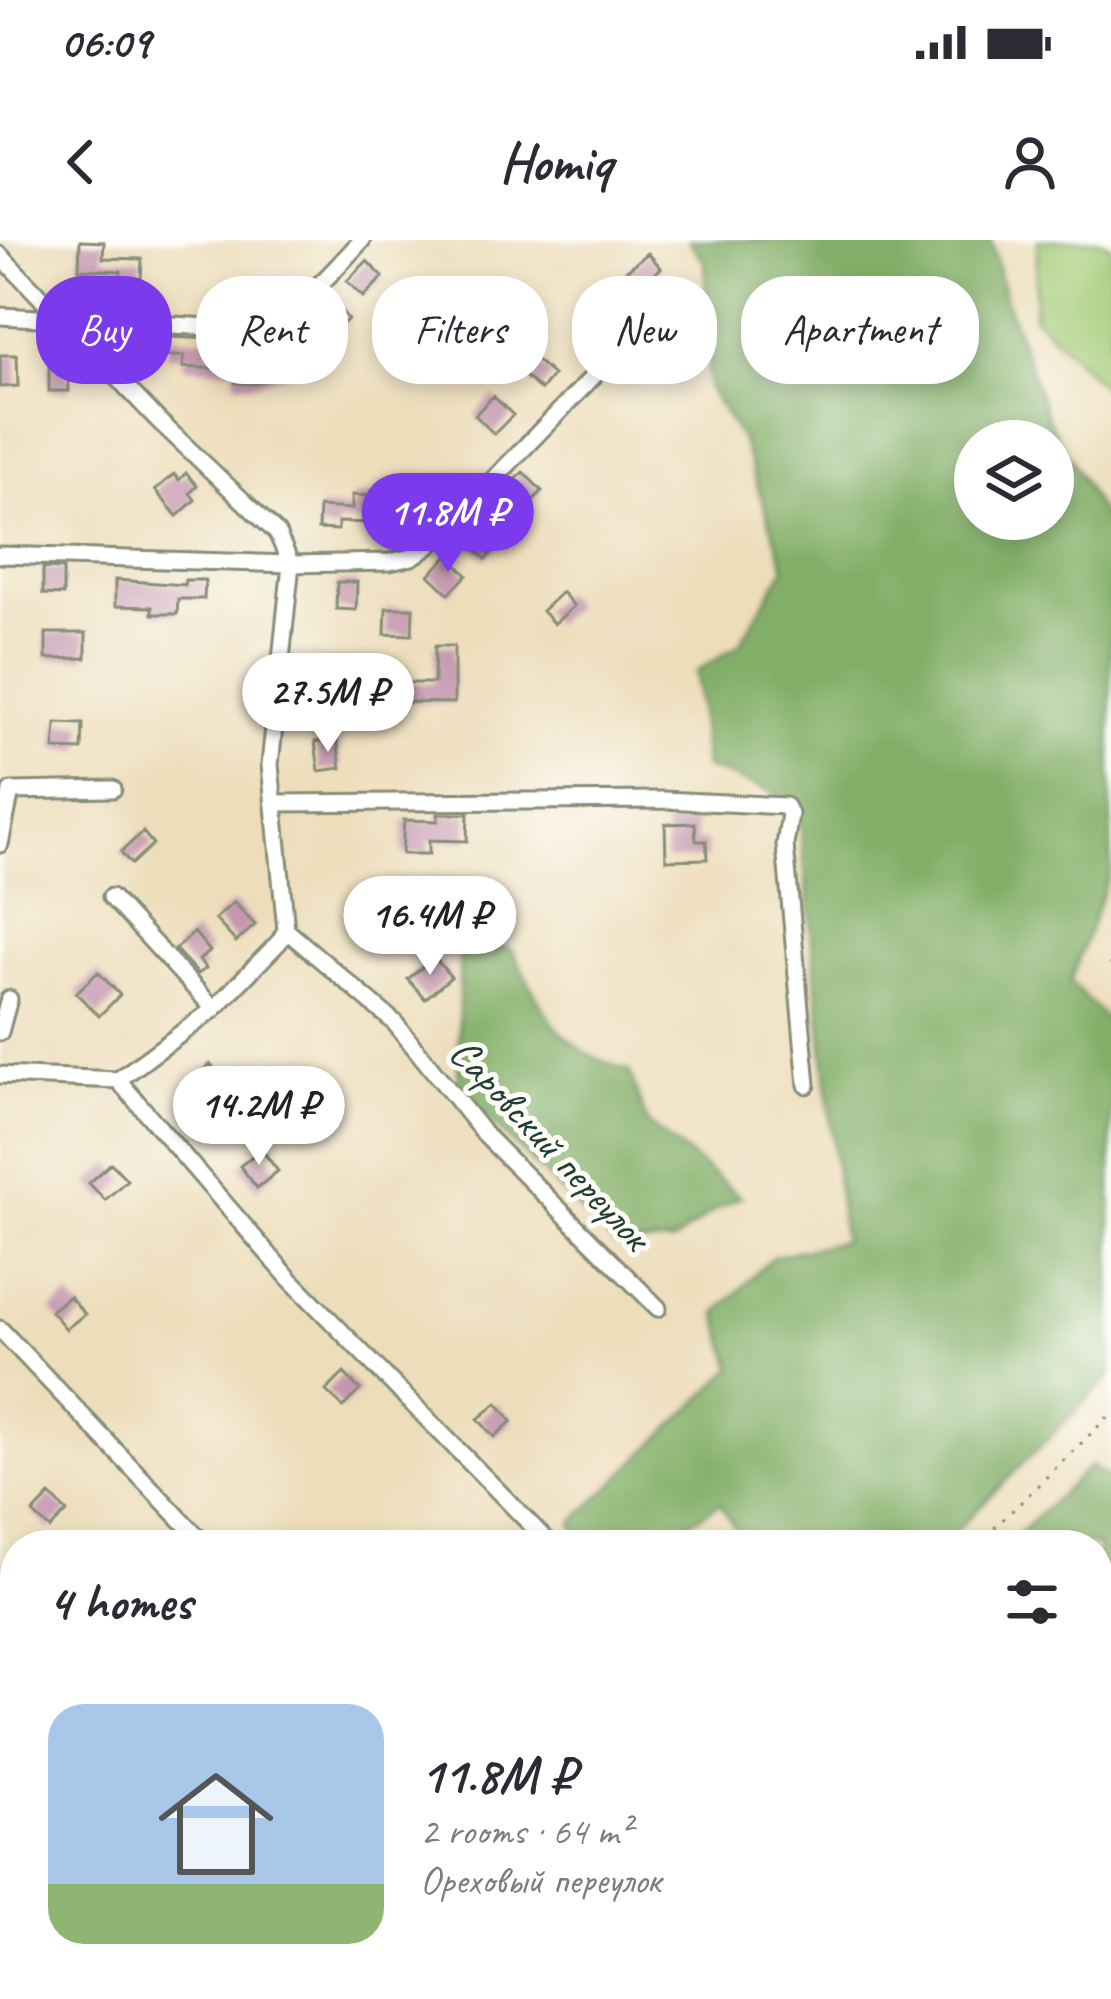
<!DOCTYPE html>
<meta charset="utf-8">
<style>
:root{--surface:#fff;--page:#f7f7f7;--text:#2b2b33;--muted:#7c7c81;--line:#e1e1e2;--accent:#7c3aed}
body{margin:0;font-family:Caveat,sans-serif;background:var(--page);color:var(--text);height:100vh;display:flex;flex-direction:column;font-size:45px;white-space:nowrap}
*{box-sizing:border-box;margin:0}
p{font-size:39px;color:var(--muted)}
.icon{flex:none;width:66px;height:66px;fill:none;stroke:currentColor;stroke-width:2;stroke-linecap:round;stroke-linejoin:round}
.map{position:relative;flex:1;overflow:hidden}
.drawer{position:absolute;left:0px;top:1290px;width:1113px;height:471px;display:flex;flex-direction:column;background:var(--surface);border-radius:48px 48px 0 0;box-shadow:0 6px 18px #0003}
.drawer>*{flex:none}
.banner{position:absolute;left:36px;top:36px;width:1041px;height:108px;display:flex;gap:24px}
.buttons{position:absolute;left:954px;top:180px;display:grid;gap:24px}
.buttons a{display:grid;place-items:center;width:120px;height:120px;border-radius:50%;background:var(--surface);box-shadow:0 6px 18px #0003;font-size:60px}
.price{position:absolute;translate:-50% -102px;padding:0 27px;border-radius:42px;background:#fff;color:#222;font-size:39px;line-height:78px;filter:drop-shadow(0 3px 6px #0008)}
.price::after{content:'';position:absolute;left:50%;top:72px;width:36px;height:27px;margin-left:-18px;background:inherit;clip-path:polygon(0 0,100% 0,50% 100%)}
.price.current{background:var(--accent);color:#fff}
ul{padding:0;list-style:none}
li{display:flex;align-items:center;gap:36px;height:300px;padding:0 48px}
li+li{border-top:3px solid var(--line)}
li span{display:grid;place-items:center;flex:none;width:336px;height:240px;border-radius:36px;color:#555}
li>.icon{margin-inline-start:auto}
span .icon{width:144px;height:144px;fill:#fffc;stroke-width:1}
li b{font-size:51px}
h2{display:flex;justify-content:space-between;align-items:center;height:144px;padding:0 48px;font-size:51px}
.chip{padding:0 42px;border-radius:48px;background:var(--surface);box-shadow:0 6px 18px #0003;font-size:42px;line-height:108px}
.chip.current{background:var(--accent);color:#fff}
.status{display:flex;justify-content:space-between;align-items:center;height:84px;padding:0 60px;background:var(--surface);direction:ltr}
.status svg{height:33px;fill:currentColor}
header{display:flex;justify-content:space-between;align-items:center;height:156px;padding:0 48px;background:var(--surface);font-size:54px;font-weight:700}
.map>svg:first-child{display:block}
.green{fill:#a3cb76;stroke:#618455;stroke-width:3}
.forest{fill:#82af67;stroke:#50764e;stroke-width:3;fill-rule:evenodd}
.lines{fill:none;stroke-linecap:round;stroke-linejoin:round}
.stream{stroke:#57c3cf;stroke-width:4.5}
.building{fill:#c497af}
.minor-casing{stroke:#868d77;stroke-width:21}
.path{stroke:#868d77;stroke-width:3;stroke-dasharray:3 9;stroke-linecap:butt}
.minor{stroke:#fff;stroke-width:15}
.labels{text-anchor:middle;stroke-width:10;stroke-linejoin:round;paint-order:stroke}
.street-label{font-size:42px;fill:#1f3d34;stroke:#fdfcf7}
</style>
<div class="status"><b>06:09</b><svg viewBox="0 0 49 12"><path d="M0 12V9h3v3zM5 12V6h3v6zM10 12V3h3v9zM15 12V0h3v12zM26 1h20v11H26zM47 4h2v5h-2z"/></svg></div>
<header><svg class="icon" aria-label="back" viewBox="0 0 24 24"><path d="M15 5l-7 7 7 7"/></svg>Homiq<svg class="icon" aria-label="person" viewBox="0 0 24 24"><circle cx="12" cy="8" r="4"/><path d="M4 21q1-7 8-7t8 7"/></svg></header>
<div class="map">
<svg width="1111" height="1759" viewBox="0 0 1111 1759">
<rect width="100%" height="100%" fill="#fdfcf7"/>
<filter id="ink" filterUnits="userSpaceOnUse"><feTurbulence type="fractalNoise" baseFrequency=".00833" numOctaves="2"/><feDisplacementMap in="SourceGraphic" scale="24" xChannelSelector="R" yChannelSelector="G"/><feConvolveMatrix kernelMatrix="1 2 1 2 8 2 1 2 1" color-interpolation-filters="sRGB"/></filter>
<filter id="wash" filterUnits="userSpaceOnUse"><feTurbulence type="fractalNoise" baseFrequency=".004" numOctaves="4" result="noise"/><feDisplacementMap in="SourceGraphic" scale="48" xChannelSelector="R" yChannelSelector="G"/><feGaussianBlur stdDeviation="2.7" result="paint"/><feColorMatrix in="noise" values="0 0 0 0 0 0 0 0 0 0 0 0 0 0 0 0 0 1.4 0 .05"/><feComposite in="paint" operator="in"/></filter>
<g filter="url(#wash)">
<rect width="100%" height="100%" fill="#edddba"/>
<!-- green -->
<path class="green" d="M1038 0H1101L1111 6V154L1034 77Z"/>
<!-- forest -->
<path class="forest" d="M688 0H991L1005 58 1047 177 1111 292V630L1070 742 1111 784V1136L941 1305H746L720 1263 655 1305H582L572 1283 733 1128 717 1073 772 1017 843 1001 798 561 705 528 696 432 739 405 785 327 742 201 709 149 705 22ZM1053 201V279H975V201Z
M460 698 512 710C547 775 554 807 629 831L647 883 741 957 713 971 673 1002 615 1005 458 848Z
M1090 1226 1111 1240V1759H685L715 1746H1098V1305H1007Z
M15 1389V1746H514L506 1759H0V1390Z"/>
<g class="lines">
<!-- stream -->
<path class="stream" d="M0 1619 15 1630
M173 1746 191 1759"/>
</g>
<g id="blocks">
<!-- building -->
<path class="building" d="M80 1 104 2 103 18 142 19 141 41H121V31L79 29Z
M648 13 661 28 609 78 591 59Z
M367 21 383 37 363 57 347 41Z
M331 59 348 79 330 95 312 76Z
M168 97 236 100 234 130 183 127 184 116H167Z
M282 109 288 134 255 144 235 143 236 124 263 125 261 114Z
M527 112 553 135 541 150 514 127Z
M0 115H17L18 146 0 147Z
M68 124 69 151H49V125Z
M493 156 513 175 494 194 475 175Z
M523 232 542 251 524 270 504 251Z
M186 233 197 246 190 253 195 260 177 276 155 250 174 234 179 240Z
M352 255 372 256 371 283 338 282V290L318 289 319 267 352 269Z
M475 284 498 306 486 319 463 297Z
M448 316 467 335 449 354 429 335Z
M43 328 63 329V355L43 354Z
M115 340 185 345V340H205L204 359H178L177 374H152V367L115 366Z
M337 342H357L356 370 336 369Z
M562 352 574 366 554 384 542 371Z
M386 368H413L412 395 385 394Z
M46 393H86V418L46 419Z
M435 406H454V463L400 462 401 443H434Z
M56 483 83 484 82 510 54 509Z
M337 499 341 528 319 531 315 502Z
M438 574H468L467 601 429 600V614H402L404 580 438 581Z
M695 583 696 601H706L707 619 666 620 665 584Z
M143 592 153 604 131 624 121 612Z
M234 662 255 685 236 702 215 679Z
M194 692 210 711 199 720 206 728 198 734 175 709Z
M434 717 451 737 425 759 408 739Z
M98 732 120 755 99 776 76 753Z
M210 824 232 847 210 868 188 845Z
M261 909 278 931 257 948 240 926Z
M111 923 127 940 105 960 89 943Z
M69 1056 85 1074 66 1089 51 1071Z
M344 1133 360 1150 343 1167 326 1151Z
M497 1163 512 1181 494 1197 478 1179Z
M50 1255 67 1272 50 1289 33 1273Z"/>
</g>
</g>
<g filter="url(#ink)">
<use href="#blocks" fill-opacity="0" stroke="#868d77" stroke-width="3"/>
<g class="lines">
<defs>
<path id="minor" d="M0 15 158 180 277 293 291 324 270 525 286 690
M0 76 249 89C297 76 329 35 362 0
M0 315 291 324 390 322 412 317 429 306 675 52
M11 551 113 549
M276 563 664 560 785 566 790 574 785 605 807 845
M0 604 11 551
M111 657 214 769
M286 690 394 782 486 896 658 1068
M0 792 9 759
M0 835 118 840 214 769 279 702 286 690
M118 840 289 1038 551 1305
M0 1089 205 1305"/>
</defs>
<!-- minor casing -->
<use href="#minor" class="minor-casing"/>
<!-- path -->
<path class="path" d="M1111 723V726
M977 1305 1111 1174
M519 1759 528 1746"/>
<!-- minor -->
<use href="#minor" class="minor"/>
</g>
</g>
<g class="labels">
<!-- street labels -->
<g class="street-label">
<text transform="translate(551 903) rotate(47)" y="15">Саровский переулок</text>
</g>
</g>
</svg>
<div class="buttons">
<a><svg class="icon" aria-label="layers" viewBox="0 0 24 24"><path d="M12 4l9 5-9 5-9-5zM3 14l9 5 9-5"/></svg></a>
</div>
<b class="price current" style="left:448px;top:335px">11.8M ₽</b>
<b class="price" style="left:328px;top:515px">27.5M ₽</b>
<b class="price" style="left:430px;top:738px">16.4M ₽</b>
<b class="price" style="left:259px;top:928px">14.2M ₽</b>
<div class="banner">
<a class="chip current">Buy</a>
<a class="chip">Rent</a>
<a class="chip">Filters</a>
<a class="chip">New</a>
<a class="chip">Apartment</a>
</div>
<section class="drawer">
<h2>4 homes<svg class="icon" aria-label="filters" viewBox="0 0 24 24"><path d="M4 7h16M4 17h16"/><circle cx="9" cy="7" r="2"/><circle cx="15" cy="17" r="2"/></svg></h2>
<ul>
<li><span style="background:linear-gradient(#a9c7e8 75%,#8fb573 0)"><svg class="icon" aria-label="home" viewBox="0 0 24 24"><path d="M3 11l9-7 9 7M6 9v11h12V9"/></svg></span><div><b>11.8M ₽</b><p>2 rooms · 64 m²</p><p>Ореховый переулок</p></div></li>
</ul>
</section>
</div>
